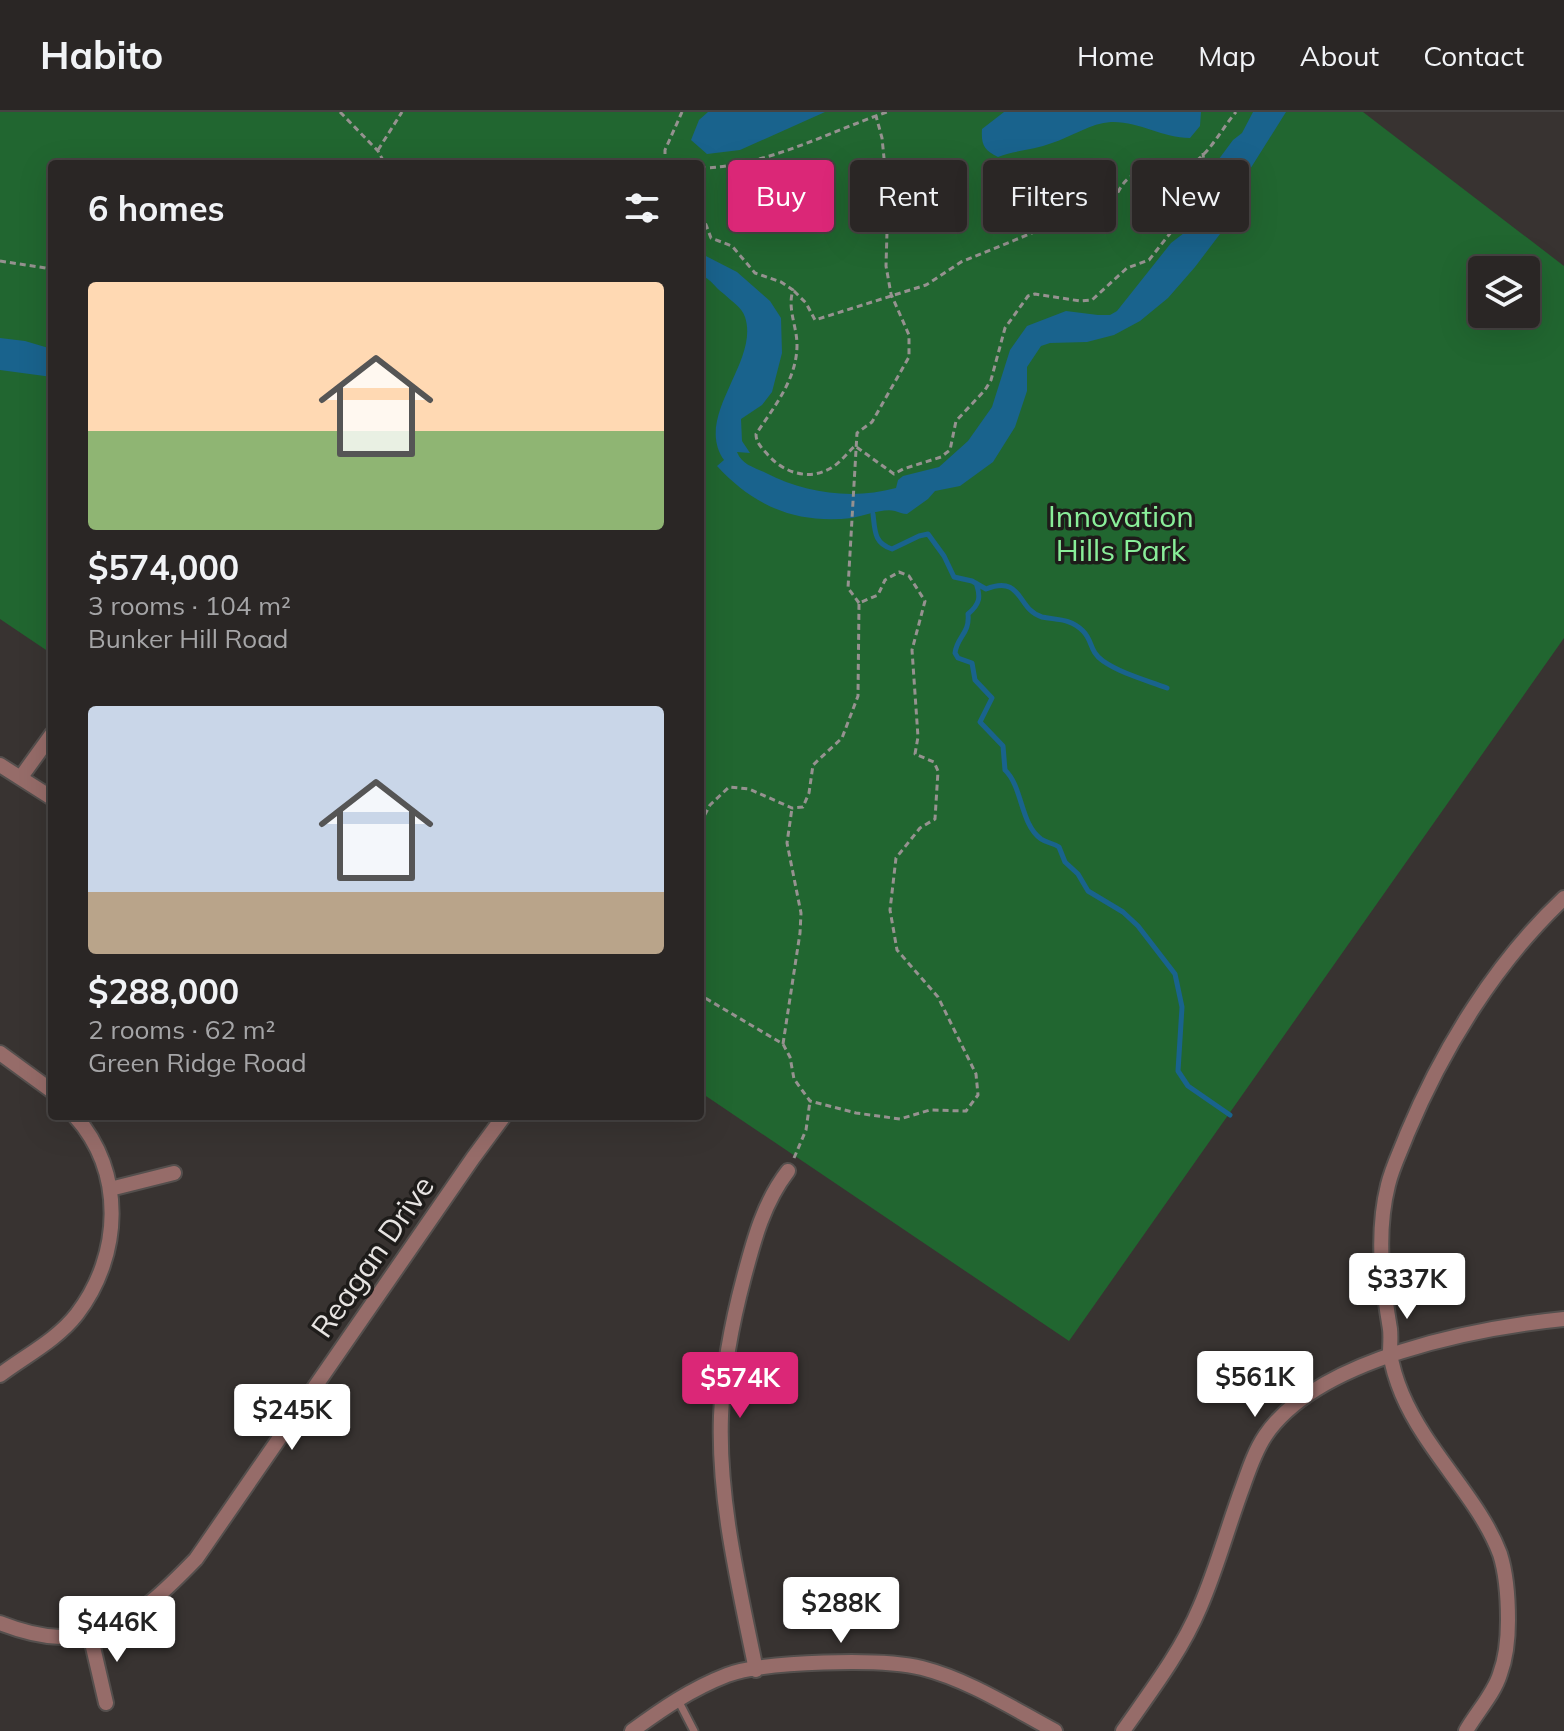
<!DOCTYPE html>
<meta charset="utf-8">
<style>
:root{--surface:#2a2625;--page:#363232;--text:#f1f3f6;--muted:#a5a5a7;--line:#464342;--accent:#db2777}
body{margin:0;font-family:Mulish,sans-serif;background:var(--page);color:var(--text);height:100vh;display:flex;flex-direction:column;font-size:30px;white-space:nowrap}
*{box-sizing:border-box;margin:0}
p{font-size:26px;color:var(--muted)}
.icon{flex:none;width:44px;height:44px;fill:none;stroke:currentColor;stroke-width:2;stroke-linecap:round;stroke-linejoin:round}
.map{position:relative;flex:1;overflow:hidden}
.sheet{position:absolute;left:48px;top:48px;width:656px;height:960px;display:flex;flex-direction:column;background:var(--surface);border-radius:8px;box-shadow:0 8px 32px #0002,0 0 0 2px var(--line)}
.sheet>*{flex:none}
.top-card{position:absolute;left:728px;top:48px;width:716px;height:72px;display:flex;gap:16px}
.fabs{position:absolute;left:1468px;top:144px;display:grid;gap:16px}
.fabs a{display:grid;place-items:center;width:72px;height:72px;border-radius:8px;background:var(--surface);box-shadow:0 8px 32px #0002,0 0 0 2px var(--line);font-size:40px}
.price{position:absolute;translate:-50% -68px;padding:0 18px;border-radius:8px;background:#fff;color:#222;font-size:26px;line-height:52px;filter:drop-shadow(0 2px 4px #0008)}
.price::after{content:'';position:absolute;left:50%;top:48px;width:24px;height:18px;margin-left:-12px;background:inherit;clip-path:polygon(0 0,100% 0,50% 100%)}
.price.on{background:var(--accent);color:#fff}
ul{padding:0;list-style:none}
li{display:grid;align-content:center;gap:16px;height:424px;padding:0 40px}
li span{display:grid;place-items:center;height:248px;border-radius:8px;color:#555}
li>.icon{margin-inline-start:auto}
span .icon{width:144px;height:144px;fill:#fffc;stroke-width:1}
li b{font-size:34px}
h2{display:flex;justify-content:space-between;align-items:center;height:96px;padding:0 40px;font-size:34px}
.chip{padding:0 28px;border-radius:8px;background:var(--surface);box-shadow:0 8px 32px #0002,0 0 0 2px var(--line);font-size:28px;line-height:72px}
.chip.on{background:var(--accent);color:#fff}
header{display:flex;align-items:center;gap:48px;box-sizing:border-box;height:112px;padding:0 40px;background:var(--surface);border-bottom:2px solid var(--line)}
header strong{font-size:38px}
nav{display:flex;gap:44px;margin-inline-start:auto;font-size:28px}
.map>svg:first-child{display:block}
.green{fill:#216630;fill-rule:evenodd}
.water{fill:#19638d}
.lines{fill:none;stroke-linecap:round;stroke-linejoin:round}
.stream{stroke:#19638d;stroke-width:5}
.service-casing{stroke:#544f4d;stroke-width:11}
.minor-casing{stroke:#544f4d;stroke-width:18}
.path{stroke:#969290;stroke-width:3;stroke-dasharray:6 4;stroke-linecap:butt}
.service{stroke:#966c69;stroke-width:7}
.minor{stroke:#966c69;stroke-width:14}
.labels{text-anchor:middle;stroke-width:7;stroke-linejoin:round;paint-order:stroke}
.park-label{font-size:30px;fill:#89ee99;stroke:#1e1c1a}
.street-label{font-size:30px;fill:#e7e4e2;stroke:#1e1c1a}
</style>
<header>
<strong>Habito</strong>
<nav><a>Home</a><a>Map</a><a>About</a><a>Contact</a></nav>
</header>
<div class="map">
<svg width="1564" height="1619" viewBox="0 0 1564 1619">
<rect width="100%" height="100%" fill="#383331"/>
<!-- green -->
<path class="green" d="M0 0H1363L1564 154V526L1069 1229 700 980V52H52V542L0 507ZM1482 158H1526V202H1482Z"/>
<!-- water -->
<path class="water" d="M708 0H825L740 38 707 42 691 28 699 8Z
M1004 0H1201L1200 14 1190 26C1162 26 1139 9 1111 10 1091 11 1071 25 1052 31 1034 38 1016 38 998 45 984 38 981 33 982 17Z
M1253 0H1286L1247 62 1231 101 1220 122 1195 155 1168 186 1140 209 1114 223 1087 230 1050 231 1041 234 1027 255V279L1015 315 993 350 960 374 935 379 928 387 907 402C903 402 899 400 895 399 883 396 864 404 852 406 796 412 755 395 717 354L724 348C693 304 760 250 745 205 742 195 731 189 724 182 714 175 712 167 700 163V141L737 160 770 189 781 206 782 241 772 280 762 293 741 307 742 329 750 341 737 340C742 353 754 355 766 361 805 381 852 388 896 376L898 368 903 364 939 355 968 329 992 295 1010 238 1027 214 1066 199 1098 203H1110L1117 199 1171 131 1197 111 1210 87 1211 65 1216 51 1233 28 1242 21Z
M0 226 25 229 52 237V265L0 258Z"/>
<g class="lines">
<!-- stream -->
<path class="stream" d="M873 402C875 419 874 431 892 437L919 424 928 422 944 444 954 465 972 469 986 477C1023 462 1017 498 1042 505 1056 508 1070 506 1083 519 1093 529 1089 539 1103 549 1122 562 1146 568 1167 576
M976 471C981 485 980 492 968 502 970 522 957 524 955 541L958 546 972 551 975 568 992 586 980 610 1003 634 1005 658C1023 675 1020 712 1041 727 1047 731 1053 731 1059 735L1065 750 1078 762 1088 779 1123 800 1138 814 1175 862 1182 895 1178 959 1188 974 1230 1003"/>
<defs>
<path id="service" d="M678 1588 694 1619"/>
<path id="minor" d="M0 653 52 686
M21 665 52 622
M0 941 52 979
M110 1077 174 1061
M0 1263C25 1244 57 1228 77 1202 122 1143 125 1060 75 1004
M0 1511C91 1547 135 1510 196 1447L473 1046 504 1004
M90 1522 106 1591
M756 1558C739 1474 718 1389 721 1304 723 1257 732 1210 744 1165 754 1127 764 1090 788 1059
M632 1619C662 1597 691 1577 727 1563 765 1549 882 1546 922 1556 969 1568 1012 1596 1055 1619
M1123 1619C1151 1579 1181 1540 1200 1495 1217 1456 1228 1414 1243 1374 1249 1357 1255 1339 1265 1324 1317 1246 1476 1216 1564 1207
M1466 1619C1476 1601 1494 1582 1500 1562 1506 1546 1508 1525 1508 1508 1508 1486 1507 1464 1500 1442 1479 1386 1427 1341 1402 1282 1397 1270 1392 1254 1390 1241 1390 1233 1391 1225 1390 1217 1382 1169 1376 1121 1388 1073 1392 1056 1401 1038 1407 1022 1443 936 1496 850 1564 786"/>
</defs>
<!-- service casing -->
<use href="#service" class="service-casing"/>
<!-- minor casing -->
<use href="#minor" class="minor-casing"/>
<!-- path -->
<path class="path" d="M340 0 378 39 385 52
M378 38 402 0
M635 52H665
M665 52V38L682 0
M700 56C762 56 829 20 887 0
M700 105H703L711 126 732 134 755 161 781 170 793 178C787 197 797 214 797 233 797 267 774 295 756 322 756 331 762 336 768 343 784 361 809 369 831 356 840 351 847 341 855 334L894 362 903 357 941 345 950 338 956 309 985 278 991 268 1005 216 1028 184 1035 182 1080 189 1092 188 1127 156 1149 148 1198 86 1204 53 1203 41
M0 149 52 157
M794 179 806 191 815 208 926 173 961 150 1037 119 1103 100C1116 93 1116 76 1129 66 1153 48 1170 63 1190 53 1209 43 1222 16 1236 0
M859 491 848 476 857 321 872 310 909 245V223L891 182 886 154 887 120 881 85 885 56 882 26 876 4
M700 712 710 693 729 675 749 677 792 696 803 695 809 681 813 653 842 626 858 584 859 491 878 483 885 468 899 460 909 464 925 489 912 538 918 625 915 642 934 650 938 659 935 707 920 716 896 746 890 798 897 838 938 885 976 962 978 983 966 999 930 998 900 1007 856 1001 810 989 794 967 790 945 783 932 700 883
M783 932 800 821 801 801 787 731 792 696
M794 1046 806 1018 810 989"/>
<!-- service -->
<use href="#service" class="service"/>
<!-- minor -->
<use href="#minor" class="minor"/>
</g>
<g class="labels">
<!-- park labels -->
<g class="park-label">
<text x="1121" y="415">Innovation<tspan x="1121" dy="34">Hills Park</tspan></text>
</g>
<!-- street labels -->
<g class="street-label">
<text transform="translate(373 1145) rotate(-55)" y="10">Reagan Drive</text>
</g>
</g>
</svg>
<div class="fabs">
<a><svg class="icon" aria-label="layers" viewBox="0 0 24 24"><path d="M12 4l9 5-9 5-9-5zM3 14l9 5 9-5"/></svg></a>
</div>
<b class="price" style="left:1407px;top:1209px">$337K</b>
<b class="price" style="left:1255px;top:1307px">$561K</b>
<b class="price on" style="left:740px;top:1308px">$574K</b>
<b class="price" style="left:292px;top:1340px">$245K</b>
<b class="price" style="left:841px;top:1533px">$288K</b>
<b class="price" style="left:117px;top:1552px">$446K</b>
<div class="top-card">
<a class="chip on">Buy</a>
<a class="chip">Rent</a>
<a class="chip">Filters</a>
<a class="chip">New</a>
</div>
<section class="sheet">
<h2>6 homes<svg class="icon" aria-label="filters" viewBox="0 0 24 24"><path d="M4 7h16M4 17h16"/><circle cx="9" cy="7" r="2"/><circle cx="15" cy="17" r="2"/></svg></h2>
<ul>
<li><span style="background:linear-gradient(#ffd9b3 60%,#8fb573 0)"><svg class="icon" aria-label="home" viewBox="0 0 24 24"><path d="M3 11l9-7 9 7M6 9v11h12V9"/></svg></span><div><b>$574,000</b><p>3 rooms · 104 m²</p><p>Bunker Hill Road</p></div></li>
<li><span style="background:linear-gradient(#c9d6e8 75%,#b9a48a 0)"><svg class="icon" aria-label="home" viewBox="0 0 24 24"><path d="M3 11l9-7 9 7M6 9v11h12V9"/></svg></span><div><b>$288,000</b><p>2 rooms · 62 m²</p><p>Green Ridge Road</p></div></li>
</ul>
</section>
</div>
